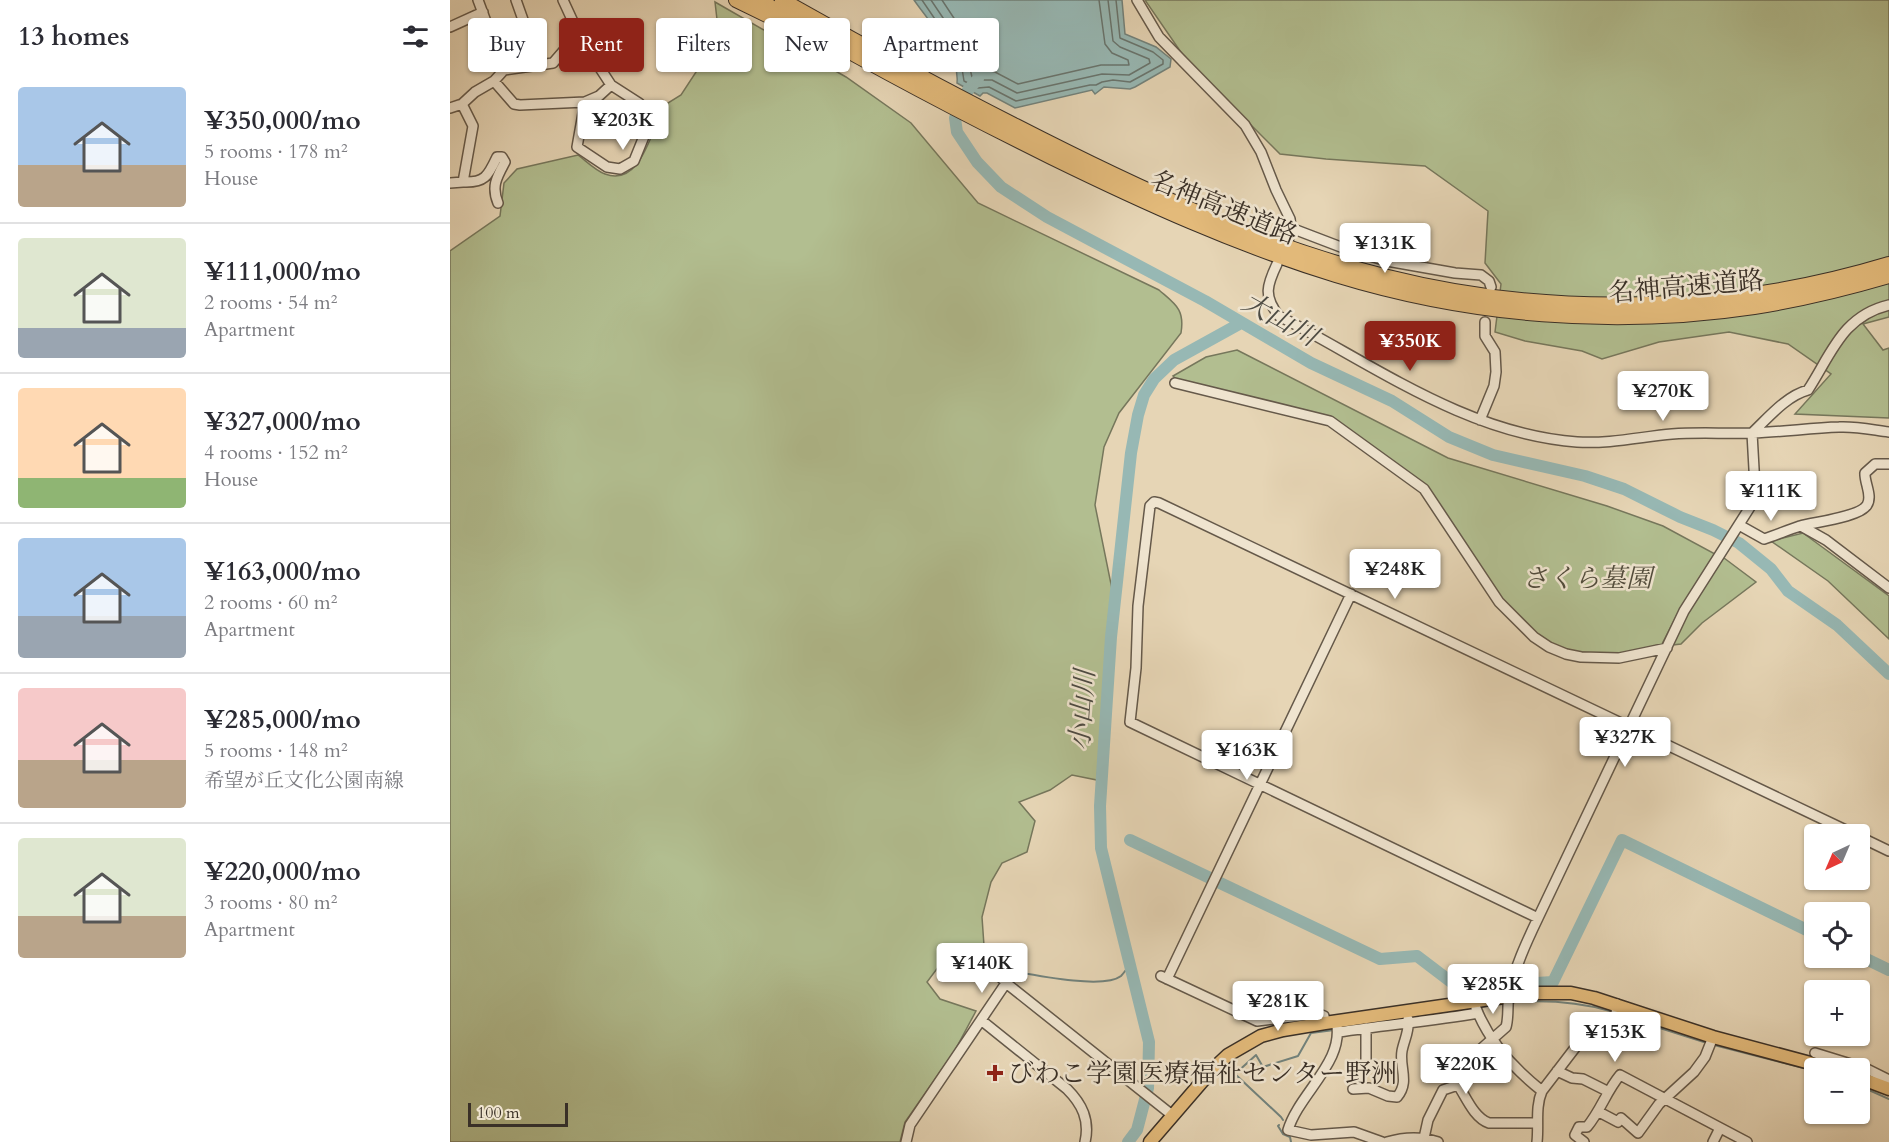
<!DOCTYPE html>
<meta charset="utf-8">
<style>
:root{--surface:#fff;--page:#f7f7f7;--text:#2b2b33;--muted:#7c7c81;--line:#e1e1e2;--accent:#8f2418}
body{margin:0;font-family:Cardo,"Noto Serif JP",serif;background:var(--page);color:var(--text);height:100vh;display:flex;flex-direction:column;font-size:22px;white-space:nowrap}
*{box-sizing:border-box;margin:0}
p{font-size:20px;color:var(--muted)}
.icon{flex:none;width:33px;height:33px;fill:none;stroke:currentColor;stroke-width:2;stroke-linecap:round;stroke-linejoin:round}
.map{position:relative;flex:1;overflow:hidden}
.drawer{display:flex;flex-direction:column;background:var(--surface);width:450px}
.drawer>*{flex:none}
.guide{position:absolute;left:18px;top:18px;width:570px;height:54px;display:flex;gap:12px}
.needle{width:39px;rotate:224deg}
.controls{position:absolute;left:1354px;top:824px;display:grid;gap:12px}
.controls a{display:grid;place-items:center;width:66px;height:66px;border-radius:6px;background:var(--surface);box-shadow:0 2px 4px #0004;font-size:30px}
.scale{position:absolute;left:18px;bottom:15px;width:100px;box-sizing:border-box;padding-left:6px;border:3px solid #3a3027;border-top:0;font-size:16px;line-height:21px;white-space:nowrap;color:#3a3027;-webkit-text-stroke:4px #efe4cf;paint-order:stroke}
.price{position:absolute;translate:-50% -51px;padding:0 14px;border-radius:6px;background:#fff;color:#222;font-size:20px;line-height:39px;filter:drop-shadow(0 2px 3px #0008)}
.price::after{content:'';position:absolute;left:50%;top:36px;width:18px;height:14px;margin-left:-9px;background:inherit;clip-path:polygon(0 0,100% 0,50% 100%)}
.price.current{background:var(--accent);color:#fff}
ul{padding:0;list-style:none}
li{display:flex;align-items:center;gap:18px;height:150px;padding:0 18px}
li+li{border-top:2px solid var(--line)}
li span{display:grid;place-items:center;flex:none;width:168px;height:120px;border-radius:6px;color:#555}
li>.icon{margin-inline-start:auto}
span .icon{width:72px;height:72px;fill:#fffc;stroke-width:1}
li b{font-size:26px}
h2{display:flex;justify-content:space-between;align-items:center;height:72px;padding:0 18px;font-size:26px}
.tag{padding:0 21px;border-radius:6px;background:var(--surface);box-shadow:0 2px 4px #0004;font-size:21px;line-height:54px}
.tag.current{background:var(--accent);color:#fff}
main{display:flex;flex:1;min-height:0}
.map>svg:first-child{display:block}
.green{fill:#b2be90;stroke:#76775c;stroke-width:1.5}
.water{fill:#97b8b4;stroke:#72827c;stroke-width:1.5}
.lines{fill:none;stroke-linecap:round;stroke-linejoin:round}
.shore{stroke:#68746e;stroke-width:1.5}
.stream{stroke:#72827c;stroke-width:2}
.river{stroke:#97b8b4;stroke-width:12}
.minor-casing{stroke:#65594a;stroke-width:12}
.major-casing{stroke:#3a3027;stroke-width:15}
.highway-casing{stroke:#3a3027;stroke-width:16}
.minor{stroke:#efe4cf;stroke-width:9}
.major{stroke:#e3ba7a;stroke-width:12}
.highway{stroke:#e3ba7a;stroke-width:14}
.poi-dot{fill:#8f2418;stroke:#efe4cf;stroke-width:2}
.labels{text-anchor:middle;stroke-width:5;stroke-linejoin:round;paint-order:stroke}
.street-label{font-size:26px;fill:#3a3027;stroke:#efe4cf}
.park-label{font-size:26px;font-style:italic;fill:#524c3c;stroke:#efe4cf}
.poi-label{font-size:26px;fill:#3a3027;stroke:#efe4cf;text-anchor:start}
.water-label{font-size:27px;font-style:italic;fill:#4d4b43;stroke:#efe4cf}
</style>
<main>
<section class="drawer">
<h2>13 homes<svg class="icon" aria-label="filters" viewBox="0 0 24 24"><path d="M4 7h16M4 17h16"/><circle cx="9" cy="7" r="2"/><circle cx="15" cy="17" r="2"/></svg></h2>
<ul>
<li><span style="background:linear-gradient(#a9c7e8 65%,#b9a48a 0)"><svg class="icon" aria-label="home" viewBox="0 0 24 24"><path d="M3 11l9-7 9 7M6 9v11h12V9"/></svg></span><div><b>¥350,000/mo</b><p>5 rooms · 178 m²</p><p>House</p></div></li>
<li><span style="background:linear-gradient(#dfe7d0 75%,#9aa5b1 0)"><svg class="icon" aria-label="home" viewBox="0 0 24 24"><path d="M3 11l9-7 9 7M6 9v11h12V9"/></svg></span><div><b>¥111,000/mo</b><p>2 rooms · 54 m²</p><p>Apartment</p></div></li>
<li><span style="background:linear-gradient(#ffd9b3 75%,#8fb573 0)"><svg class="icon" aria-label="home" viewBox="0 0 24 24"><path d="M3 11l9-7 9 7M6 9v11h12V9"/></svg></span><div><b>¥327,000/mo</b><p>4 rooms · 152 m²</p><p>House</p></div></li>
<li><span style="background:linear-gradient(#a9c7e8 65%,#9aa5b1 0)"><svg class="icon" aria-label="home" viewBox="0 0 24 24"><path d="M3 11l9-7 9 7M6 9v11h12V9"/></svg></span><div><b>¥163,000/mo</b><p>2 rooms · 60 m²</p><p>Apartment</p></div></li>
<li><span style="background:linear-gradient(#f6c9c9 60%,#b9a48a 0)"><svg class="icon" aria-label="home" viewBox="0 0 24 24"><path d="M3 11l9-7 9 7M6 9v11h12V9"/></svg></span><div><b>¥285,000/mo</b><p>5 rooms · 148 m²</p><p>希望が丘文化公園南線</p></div></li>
<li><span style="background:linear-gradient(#dfe7d0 65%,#b9a48a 0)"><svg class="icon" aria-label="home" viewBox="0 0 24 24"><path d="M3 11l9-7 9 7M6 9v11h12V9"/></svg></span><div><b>¥220,000/mo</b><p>3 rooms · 80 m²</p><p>Apartment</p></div></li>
</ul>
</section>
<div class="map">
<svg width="1439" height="1142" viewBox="0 0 1439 1142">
<rect width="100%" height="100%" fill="#e6d5b5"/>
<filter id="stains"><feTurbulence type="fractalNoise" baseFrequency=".00333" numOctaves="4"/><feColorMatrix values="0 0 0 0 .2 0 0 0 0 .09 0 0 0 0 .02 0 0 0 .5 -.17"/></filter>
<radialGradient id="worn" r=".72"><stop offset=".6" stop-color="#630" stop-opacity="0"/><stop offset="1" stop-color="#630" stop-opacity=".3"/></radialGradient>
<!-- green -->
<path class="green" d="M695 0H1439V317L1413 324 1433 350 1439 348V418L1345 414 1381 374 1338 344 1279 332 1209 342 1152 359 1132 351 1075 341 1045 332 1051 284 1035 263 1038 211 975 166 876 159 830 154 737 61Z
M265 2 396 77 461 123 528 203 709 290C725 304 735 309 731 333L669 413 654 447 645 505 662 589 647 780 622 775 600 790 569 802 585 821 577 852 552 863 541 882 532 917 535 960 498 954 477 982 490 999 526 1011 504 1052 455 1122 450 1142H0V251L50 216 54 183 67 169 128 155C136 161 146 171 155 174 187 186 199 141 208 120L205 111 231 95 269 37Z
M787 350 998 458 1157 506 1213 526 1265 554 1229 611 1212 644 1169 655 1119 651 1103 645 1088 636 1052 600 975 485 881 418 726 379 723 376 756 357Z
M1353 533 1439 596V639L1378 581 1321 541Z
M1274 558 1306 582 1252 623 1231 644 1222 645 1237 613 1271 560Z"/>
<!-- water -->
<path class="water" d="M464 0H672L675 34 706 47 721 59 720 67 685 87 680 89 654 87 645 94 642 90 565 108 537 93H533L530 96 507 83C510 55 480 23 464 0Z"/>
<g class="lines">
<!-- shore -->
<path class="shore" d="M472 0 510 56 514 81 528 88 539 87 566 101 640 85H646L652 82 663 80 680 82 713 64V60L703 52 670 38 666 0
M481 0 516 52 522 77 528 80H542L567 93 652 74 679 75 700 63 699 59 670 47 663 41 658 0
M492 0 523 47 531 69 545 72 568 84 651 65H679L678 60 662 53 655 44 649 0"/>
<!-- stream -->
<path class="stream" d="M496 959 529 965
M556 970C579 974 653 990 671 976 674 973 677 968 680 965
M1066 1002C1099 1000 1128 1002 1160 1011
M1030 1007 1049 1004
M1169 1015 1257 1043
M962 1018 1022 1008
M1264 1045 1365 1071
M1410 1086 1439 1099
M833 1120 831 1117 785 1074 806 1055 813 1067 848 1056 861 1033 884 1030
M829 1125 828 1126 833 1134 840 1137 841 1142"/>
<!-- river -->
<path class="river" d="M528 79 518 90 505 118 507 132 527 162 551 187 597 217 755 301 861 363 942 401 999 437 1043 455 1135 476 1174 489 1230 517 1263 530 1289 543 1321 569 1338 591 1387 625 1439 674
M680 840 760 878
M768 882 930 959 967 956 1013 991 1049 987
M1410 956 1439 970
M1071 984 1103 982 1172 840 1365 934
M678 1142 687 1130 698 1088 699 1042 651 848 650 806 661 637 681 453 688 415 694 395 704 379 724 360 791 323"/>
<defs>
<path id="minor" d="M28 0 54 70
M113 0 131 39 161 85 189 103 195 109 201 119 184 161 170 169 157 167 127 147 135 102
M687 0 709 37 795 125 811 152 826 190 840 219 841 228 839 238
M0 27 33 12
M89 65 103 63 116 48 131 39
M44 81 64 104 70 105 135 102 149 96 161 85
M0 108 12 104 25 92 44 81 54 70 89 65 66 0
M13 182C35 183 38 176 47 157H52L55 162C47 177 41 186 48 203
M0 183 13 182 23 126 12 104
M841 228 896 249 937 261 1005 273 1031 275 1039 281 1041 287
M827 264C817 285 813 296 829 316 924 365 1017 434 1127 442 1159 444 1190 437 1222 434 1249 432 1276 434 1303 433 1332 432 1361 428 1389 427 1406 426 1423 430 1439 432
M725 383 880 421 974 489 1049 602 1084 637 1099 647 1116 654 1131 657 1169 658 1217 648
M1030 420 1044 386 1046 372 1045 352 1035 336V322
M1289 525 1314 539C1326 535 1338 530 1350 526 1365 522 1410 517 1417 505 1423 496 1414 482 1415 473L1425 464H1439
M1351 526 1376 540 1439 588
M1410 837 1439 851
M1088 918 680 722 686 668 688 606 700 506 704 502 709 503 1404 834
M543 960 542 967 556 983 722 1115
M711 976 807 1021 869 1014 874 1016 875 1023
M717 979 901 594
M1026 1008C1039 1042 1063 1068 1092 1091
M531 1020 617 1089C632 1104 640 1120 635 1142
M886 1021C896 1061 849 1093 838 1130L861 1135 904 1132 932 1142
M889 1032C935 1025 982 1021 1028 1013
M1365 1053 1417 1069 1439 1080
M916 1060V1028
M1107 1071 1122 1078 1133 1079 1157 1091
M1008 1085C1016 1097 1024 1118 1039 1123H1087
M903 1089 919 1088 938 1096 947 1097C960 1082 949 1067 952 1051 954 1040 960 1030 958 1019
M1149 1112 1168 1122 1171 1118 1188 1133 1209 1104 1244 1072 1255 1057 1263 1037
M974 1138 978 1120 993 1090 1008 1085 1023 1056 1056 1027C1059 1017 1057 1005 1059 994 1065 967 1076 943 1088 918L1234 611 1300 507 1305 487 1302 433C1318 418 1336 396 1358 390 1381 355 1392 316 1439 305
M456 1142 460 1125 556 983
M937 1142C954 1137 971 1136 988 1142
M1087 1142C1089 1125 1085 1107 1092 1091L1128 1044 1166 1014 1167 1004
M1134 1142 1125 1135 1129 1127H1137C1151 1110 1156 1092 1170 1075L1297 1142
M1263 1142 1270 1128"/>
<path id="major" d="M1410 1078 1439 1089
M700 1142 762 1070 778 1055 811 1036 833 1030 875 1023 1082 993H1121L1144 998 1263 1037 1379 1068"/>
<path id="highway" d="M286 0 325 19
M309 0C404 56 502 108 601 157 693 202 787 245 886 275 1020 316 1164 328 1304 307 1349 300 1395 289 1439 276
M332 0C410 44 487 86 566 126 685 187 808 245 938 277 1102 318 1277 313 1439 264
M446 48 472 70"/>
</defs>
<!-- minor casing -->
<use href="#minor" class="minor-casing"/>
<!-- major casing -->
<use href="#major" class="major-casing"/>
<!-- highway casing -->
<use href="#highway" class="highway-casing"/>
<!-- minor -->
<use href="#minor" class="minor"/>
<!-- major -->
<use href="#major" class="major"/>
<!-- highway -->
<use href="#highway" class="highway"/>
</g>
<!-- markers -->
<path class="poi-dot" d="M542 1064h6v6h6v6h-6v6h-6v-6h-6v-6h6z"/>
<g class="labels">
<!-- street labels -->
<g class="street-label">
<text transform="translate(774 207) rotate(22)" y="9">名神高速道路</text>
<text transform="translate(1236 286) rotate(-5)" y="9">名神高速道路</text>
</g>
<!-- park labels -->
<g class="park-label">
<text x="1137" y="587">さくら墓園</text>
</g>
<!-- poi labels -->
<g class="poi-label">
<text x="558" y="1082">びわこ学園医療福祉センター野洲</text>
</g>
<!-- water labels -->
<g class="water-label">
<text transform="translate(830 319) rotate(29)" y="9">大山川</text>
<text transform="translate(632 710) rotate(-86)" y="9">小山川</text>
</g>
</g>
<rect width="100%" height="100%" filter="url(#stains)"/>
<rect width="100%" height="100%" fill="url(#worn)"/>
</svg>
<div class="controls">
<a><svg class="needle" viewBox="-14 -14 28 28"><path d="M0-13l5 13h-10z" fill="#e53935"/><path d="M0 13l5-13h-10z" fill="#7c7c81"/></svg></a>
<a><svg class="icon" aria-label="locate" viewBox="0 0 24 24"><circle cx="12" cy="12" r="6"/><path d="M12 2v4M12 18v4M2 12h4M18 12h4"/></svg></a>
<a>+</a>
<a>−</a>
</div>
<div class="scale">100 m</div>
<b class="price" style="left:173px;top:151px">¥203K</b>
<b class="price" style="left:935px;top:274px">¥131K</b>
<b class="price current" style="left:960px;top:372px">¥350K</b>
<b class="price" style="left:1213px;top:422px">¥270K</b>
<b class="price" style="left:1321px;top:522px">¥111K</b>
<b class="price" style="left:945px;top:600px">¥248K</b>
<b class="price" style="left:1175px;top:768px">¥327K</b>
<b class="price" style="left:797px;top:781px">¥163K</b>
<b class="price" style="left:532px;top:994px">¥140K</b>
<b class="price" style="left:1043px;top:1015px">¥285K</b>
<b class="price" style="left:828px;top:1032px">¥281K</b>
<b class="price" style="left:1165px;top:1063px">¥153K</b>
<b class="price" style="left:1016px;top:1095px">¥220K</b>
<div class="guide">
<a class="tag">Buy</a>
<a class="tag current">Rent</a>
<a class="tag">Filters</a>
<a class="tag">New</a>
<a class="tag">Apartment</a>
</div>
</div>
</main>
